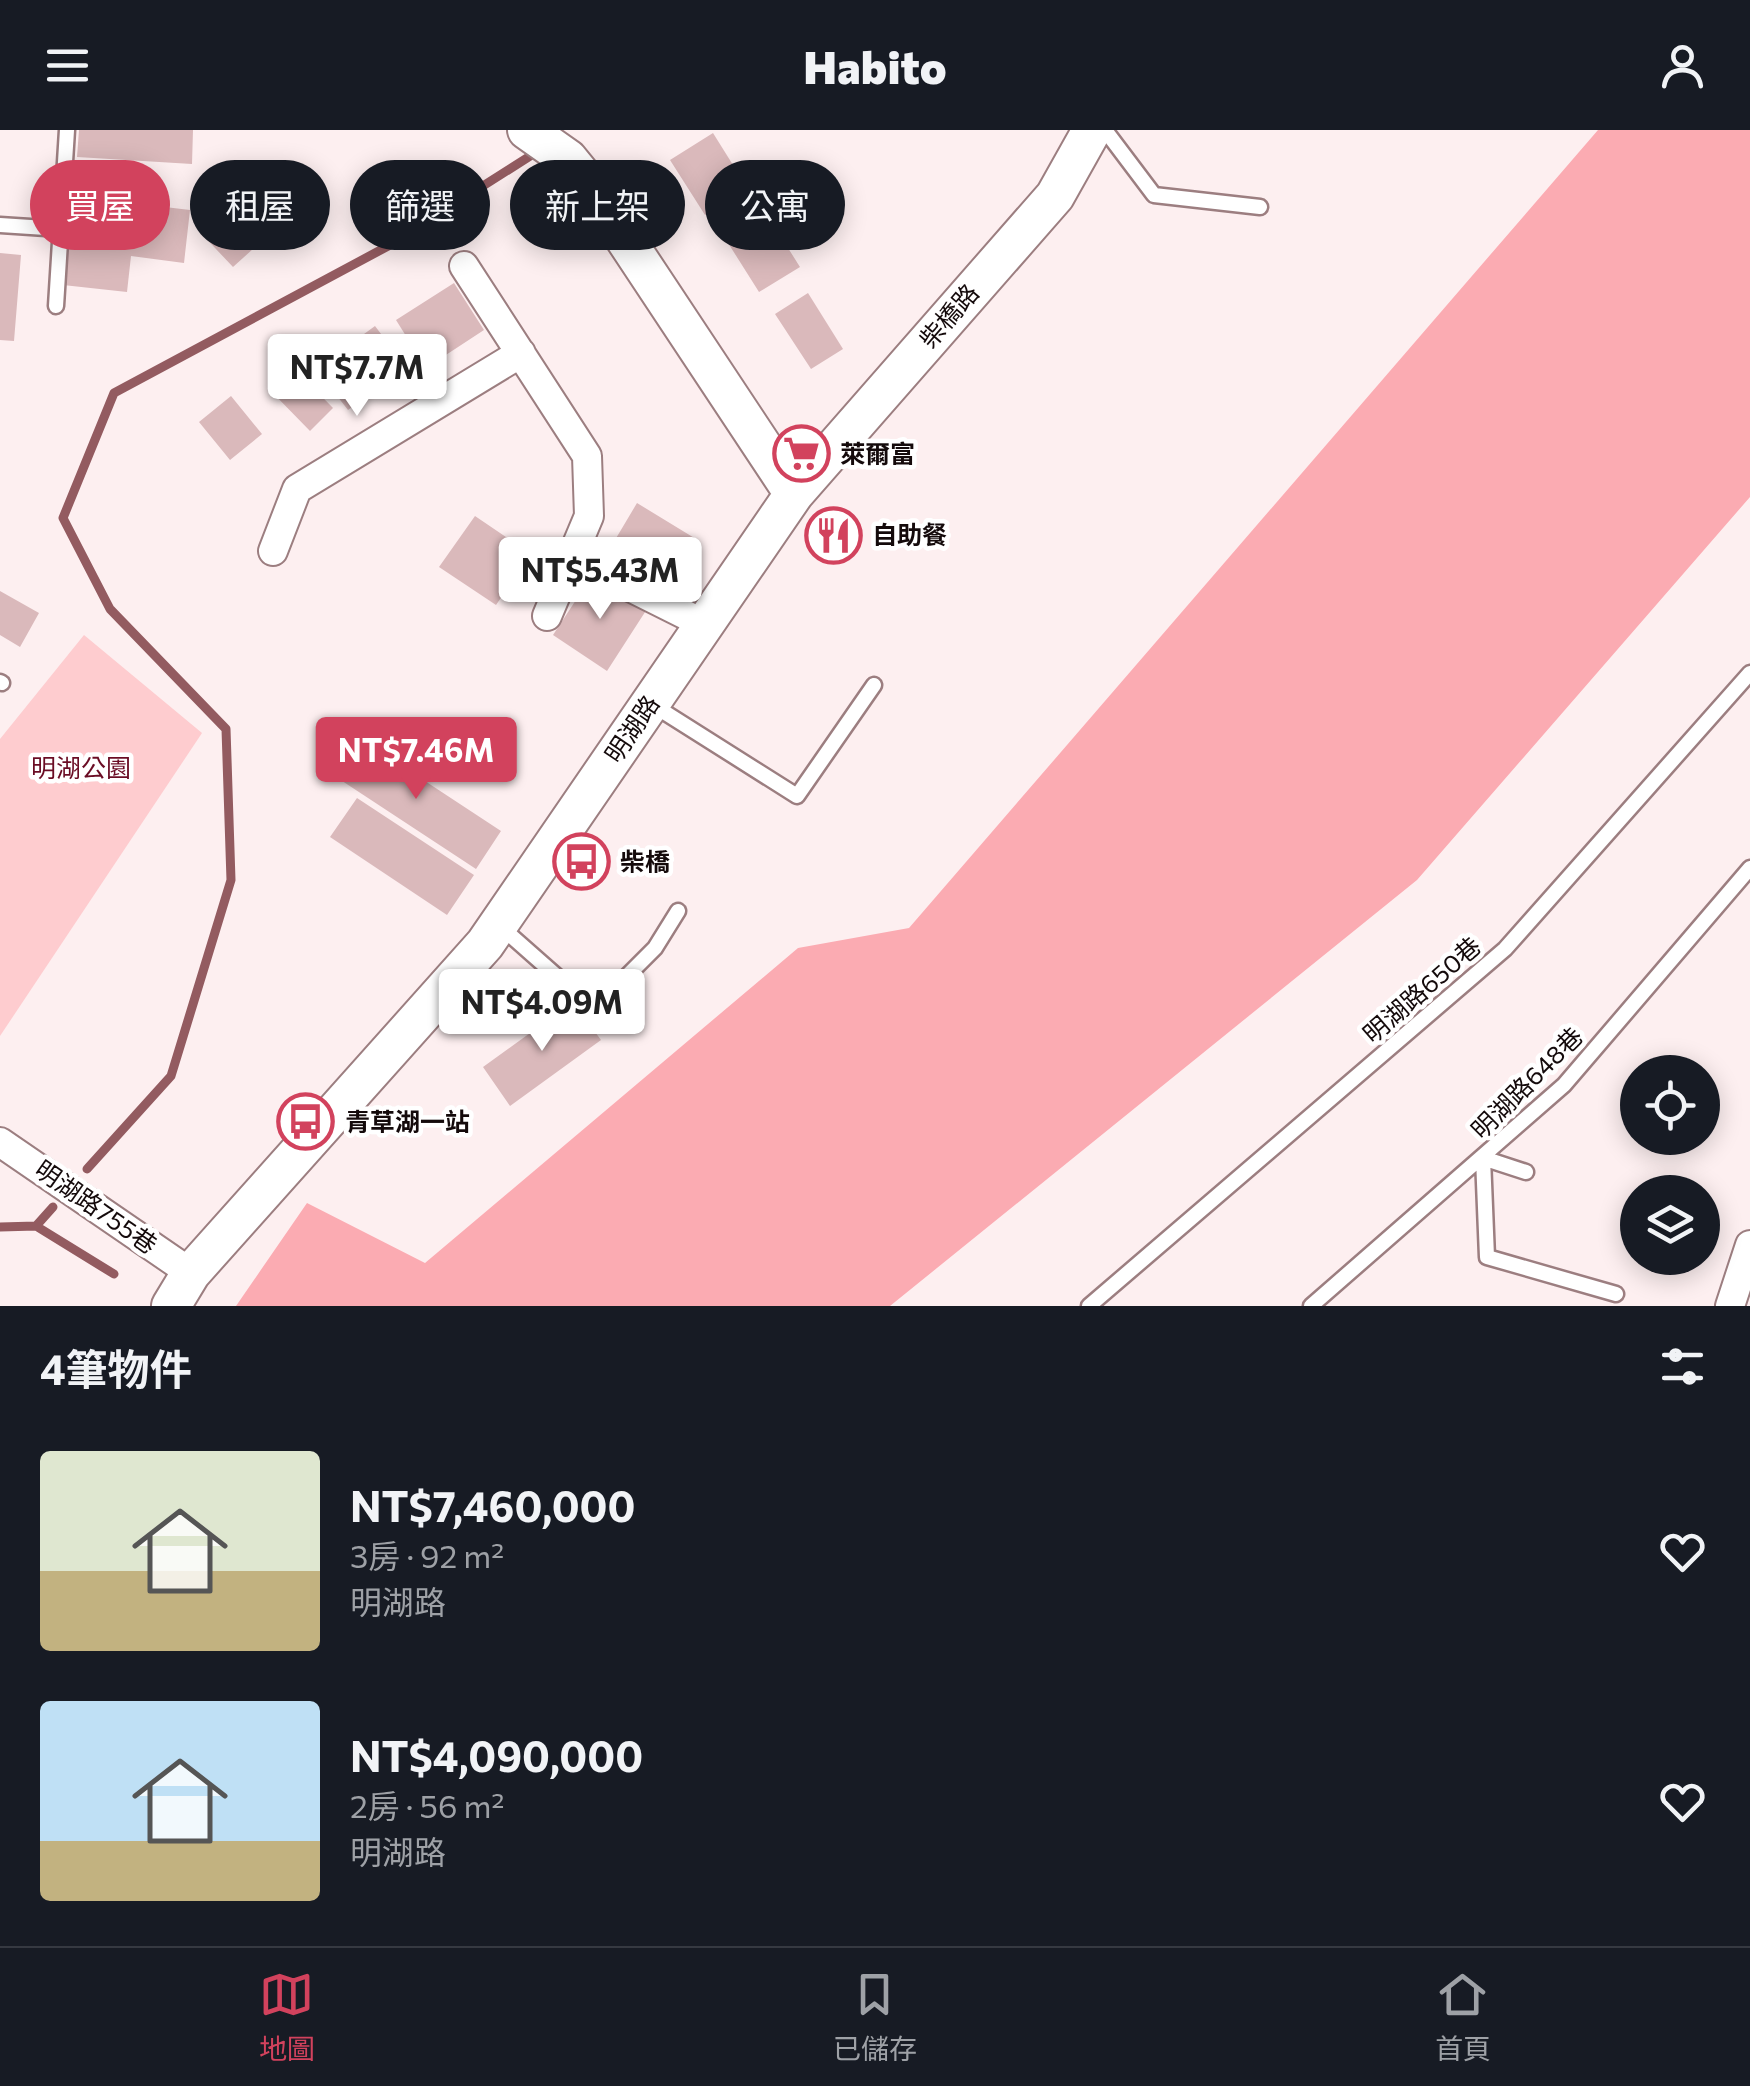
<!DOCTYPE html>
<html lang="zh-TW">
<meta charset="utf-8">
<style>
:root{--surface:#171b24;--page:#242831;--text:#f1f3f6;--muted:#9ea1a6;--line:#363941;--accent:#d2425d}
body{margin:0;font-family:Commissioner,"Noto Sans TC",sans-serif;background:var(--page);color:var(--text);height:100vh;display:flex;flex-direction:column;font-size:38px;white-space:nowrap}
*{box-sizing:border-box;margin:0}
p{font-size:32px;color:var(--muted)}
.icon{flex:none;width:55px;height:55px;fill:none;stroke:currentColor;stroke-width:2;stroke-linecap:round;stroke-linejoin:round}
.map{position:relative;height:1176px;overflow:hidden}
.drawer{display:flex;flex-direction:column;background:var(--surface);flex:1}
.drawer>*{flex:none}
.banner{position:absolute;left:30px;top:30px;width:1000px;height:90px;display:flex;gap:20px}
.fabs{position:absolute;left:1620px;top:925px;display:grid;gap:20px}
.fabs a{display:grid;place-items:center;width:100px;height:100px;border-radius:50%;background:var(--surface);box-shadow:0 5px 25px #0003;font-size:50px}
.price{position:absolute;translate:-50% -85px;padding:0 22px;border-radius:10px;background:#fff;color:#222;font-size:32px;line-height:65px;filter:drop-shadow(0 2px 5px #0008)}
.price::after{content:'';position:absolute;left:50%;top:60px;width:30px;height:22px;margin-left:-15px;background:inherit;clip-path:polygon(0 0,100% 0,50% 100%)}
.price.active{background:var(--accent);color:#fff}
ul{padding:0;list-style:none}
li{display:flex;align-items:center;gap:30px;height:250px;padding:0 40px}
li span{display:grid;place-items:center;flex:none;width:280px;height:200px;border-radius:10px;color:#555}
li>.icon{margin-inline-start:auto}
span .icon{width:120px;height:120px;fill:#fffc;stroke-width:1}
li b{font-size:42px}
h2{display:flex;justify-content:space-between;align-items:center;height:120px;padding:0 40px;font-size:42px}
.tag{padding:0 35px;border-radius:45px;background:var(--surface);box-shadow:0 5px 25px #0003;font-size:35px;line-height:90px}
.tag.active{background:var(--accent);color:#fff}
header{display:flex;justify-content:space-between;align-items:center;height:130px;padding:0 40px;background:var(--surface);font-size:45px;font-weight:800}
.dock{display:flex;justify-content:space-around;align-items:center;height:140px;border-top:2px solid var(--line);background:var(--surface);font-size:28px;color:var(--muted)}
.dock a{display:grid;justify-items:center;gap:5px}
.dock .active{color:var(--accent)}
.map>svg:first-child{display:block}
.green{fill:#fecccf}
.forest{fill:#fbabb2}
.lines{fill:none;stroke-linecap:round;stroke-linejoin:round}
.stream{stroke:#935b60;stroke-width:9}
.building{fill:#dab9bb}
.lane-casing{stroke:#9c7e80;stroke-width:19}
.street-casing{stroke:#9c7e80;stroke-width:32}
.secondary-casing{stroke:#9c7e80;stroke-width:42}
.lane{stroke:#fff;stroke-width:14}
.street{stroke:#fff;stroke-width:28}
.secondary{stroke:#fff;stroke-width:38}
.labels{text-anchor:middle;stroke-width:9;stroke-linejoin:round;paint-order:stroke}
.street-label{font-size:25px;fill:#140a0b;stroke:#fff}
.poi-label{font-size:25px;font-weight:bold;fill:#140a0b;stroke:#fff;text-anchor:start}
.park-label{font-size:25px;fill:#6a0c24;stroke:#fff}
</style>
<header><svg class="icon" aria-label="menu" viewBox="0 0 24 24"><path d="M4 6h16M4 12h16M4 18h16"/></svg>Habito<svg class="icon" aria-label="person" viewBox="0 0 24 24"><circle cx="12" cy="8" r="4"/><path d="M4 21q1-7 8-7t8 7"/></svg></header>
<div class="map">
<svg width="1750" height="1176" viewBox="0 0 1750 1176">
<rect width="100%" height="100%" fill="#fdeff0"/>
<!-- green -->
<path class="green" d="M84 505 202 603 0 906V609Z"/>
<!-- forest -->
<path class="forest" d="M1598 0H1750V367L1417 750 890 1176H236L307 1073 425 1133 798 818 909 798Z"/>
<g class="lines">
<!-- stream -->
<path class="stream" d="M87 1039 171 946 231 750 226 599 110 479 63 388 114 263 390 115 538 21
M36 1096 53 1077
M0 1097 36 1096 114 1144"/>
</g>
<!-- building -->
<path class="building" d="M79 0H193L192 34 77 27Z
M713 3 748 59 705 85 670 30Z
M259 44 294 82 233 137 198 100Z
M73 66 190 80 184 133 131 126 127 162 63 155Z
M764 80 800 137 759 162 723 105Z
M0 123 21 125 14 211 0 210Z
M454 153 484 200 426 238 396 190Z
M808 163 843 219 811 239 775 184Z
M375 196 406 237 348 280 316 239Z
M291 235 333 278 310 301 268 258Z
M231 266 262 304 230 330 199 292Z
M637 373 696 409 673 446 615 410Z
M475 386 531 424 496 475 439 437Z
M593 444 647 479 607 541 553 505Z
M0 461 39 483 20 517 0 505Z
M355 605 501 701 476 739 330 643Z
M357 668 474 745 447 785 330 707Z
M573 872 601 910 510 976 483 937Z"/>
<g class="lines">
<defs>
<path id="lane" d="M1105 0 1154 65 1260 77
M0 95 61 99
M56 176 67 0
M0 552 2 553
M653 575 797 666 874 555
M501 797 594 879 655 818 678 781
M1526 1042 1483 1028 1487 1127 1616 1164
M1089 1176 1505 819 1750 543
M1311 1176 1564 955 1750 738"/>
<path id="street" d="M464 136 587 326 589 386 547 486
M273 421 297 359 521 223
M572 428 704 494
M0 1012 191 1143
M1730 1176 1750 1115"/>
<path id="secondary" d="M527 0 568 29 590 56 794 364
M171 1176 191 1143 485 814 794 364 1055 66 1092 0"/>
</defs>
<!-- lane casing -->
<use href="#lane" class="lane-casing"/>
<!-- street casing -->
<use href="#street" class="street-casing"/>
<!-- secondary casing -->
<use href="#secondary" class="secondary-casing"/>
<!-- lane -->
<use href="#lane" class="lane"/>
<!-- street -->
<use href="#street" class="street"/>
<!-- secondary -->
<use href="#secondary" class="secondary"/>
</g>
<!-- icons -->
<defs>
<symbol id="supermarket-ring" viewBox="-11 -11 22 22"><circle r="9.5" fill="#fff" stroke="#d2425d" stroke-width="1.5"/><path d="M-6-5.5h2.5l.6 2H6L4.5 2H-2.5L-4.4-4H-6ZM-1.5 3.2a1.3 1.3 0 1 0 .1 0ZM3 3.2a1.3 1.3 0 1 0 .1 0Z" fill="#d2425d"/></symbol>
<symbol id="restaurant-ring" viewBox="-11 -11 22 22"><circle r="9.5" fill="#fff" stroke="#d2425d" stroke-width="1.5"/><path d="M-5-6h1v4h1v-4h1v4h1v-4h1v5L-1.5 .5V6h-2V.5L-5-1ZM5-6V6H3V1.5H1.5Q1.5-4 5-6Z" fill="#d2425d"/></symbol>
<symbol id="bus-ring" viewBox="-11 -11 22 22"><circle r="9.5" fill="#fff" stroke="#d2425d" stroke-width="1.5"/><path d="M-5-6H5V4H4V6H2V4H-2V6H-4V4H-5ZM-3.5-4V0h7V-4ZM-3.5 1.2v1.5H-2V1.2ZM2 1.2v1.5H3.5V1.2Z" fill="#d2425d"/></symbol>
</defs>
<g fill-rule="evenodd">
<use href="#supermarket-ring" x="770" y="292" width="63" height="63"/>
<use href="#restaurant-ring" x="802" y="374" width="63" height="63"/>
<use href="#bus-ring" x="550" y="700" width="63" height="63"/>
<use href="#bus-ring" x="274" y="960" width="63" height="63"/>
</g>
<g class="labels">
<!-- street labels -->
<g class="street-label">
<text transform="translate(949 186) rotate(-49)" y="9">柴橋路</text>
<text transform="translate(632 599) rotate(-56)" y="9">明湖路</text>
<text transform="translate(1422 860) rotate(-41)" y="9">明湖路650巷</text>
<text transform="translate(1527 953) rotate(-45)" y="9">明湖路648巷</text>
<text transform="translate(96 1077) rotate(35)" y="9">明湖路755巷</text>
</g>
<!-- poi labels -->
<g class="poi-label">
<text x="840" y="333">萊爾富</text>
<text x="872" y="414">自助餐</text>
<text x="620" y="741">柴橋</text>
<text x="345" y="1001">青草湖一站</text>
</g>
<!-- park labels -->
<g class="park-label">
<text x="81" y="647">明湖公園</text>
</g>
</g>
</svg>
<div class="fabs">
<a><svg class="icon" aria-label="locate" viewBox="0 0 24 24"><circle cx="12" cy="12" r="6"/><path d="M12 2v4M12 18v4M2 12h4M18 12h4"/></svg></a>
<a><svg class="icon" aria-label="layers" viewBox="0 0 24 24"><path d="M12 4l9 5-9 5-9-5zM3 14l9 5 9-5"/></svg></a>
</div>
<b class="price" style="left:357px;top:289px">NT$7.7M</b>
<b class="price" style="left:600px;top:492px">NT$5.43M</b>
<b class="price active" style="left:416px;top:672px">NT$7.46M</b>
<b class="price" style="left:542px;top:924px">NT$4.09M</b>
<div class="banner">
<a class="tag active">買屋</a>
<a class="tag">租屋</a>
<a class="tag">篩選</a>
<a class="tag">新上架</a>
<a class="tag">公寓</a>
</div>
</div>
<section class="drawer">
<h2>4筆物件<svg class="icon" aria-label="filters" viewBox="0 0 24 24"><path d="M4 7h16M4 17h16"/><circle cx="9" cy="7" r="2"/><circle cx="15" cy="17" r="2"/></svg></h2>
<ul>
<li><span style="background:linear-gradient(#dfe7d0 60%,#c2b280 0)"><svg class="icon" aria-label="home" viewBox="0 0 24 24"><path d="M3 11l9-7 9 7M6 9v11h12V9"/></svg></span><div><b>NT$7,460,000</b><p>3房 · 92 m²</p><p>明湖路</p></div><svg class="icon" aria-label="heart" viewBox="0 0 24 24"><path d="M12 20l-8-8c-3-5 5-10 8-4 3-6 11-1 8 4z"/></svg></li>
<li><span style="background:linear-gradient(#bfe0f5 70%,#c2b280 0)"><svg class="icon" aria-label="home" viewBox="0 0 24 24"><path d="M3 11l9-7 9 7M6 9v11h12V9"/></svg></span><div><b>NT$4,090,000</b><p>2房 · 56 m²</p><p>明湖路</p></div><svg class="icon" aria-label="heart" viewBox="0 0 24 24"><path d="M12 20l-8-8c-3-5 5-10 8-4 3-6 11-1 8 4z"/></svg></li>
</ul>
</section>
<nav class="dock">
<a class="active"><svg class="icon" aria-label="map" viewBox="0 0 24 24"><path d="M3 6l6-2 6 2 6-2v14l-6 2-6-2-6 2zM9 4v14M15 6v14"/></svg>地圖</a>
<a><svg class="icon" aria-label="saved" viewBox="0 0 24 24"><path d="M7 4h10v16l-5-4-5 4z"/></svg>已儲存</a>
<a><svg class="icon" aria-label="home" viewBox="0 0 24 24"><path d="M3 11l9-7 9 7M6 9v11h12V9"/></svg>首頁</a>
</nav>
